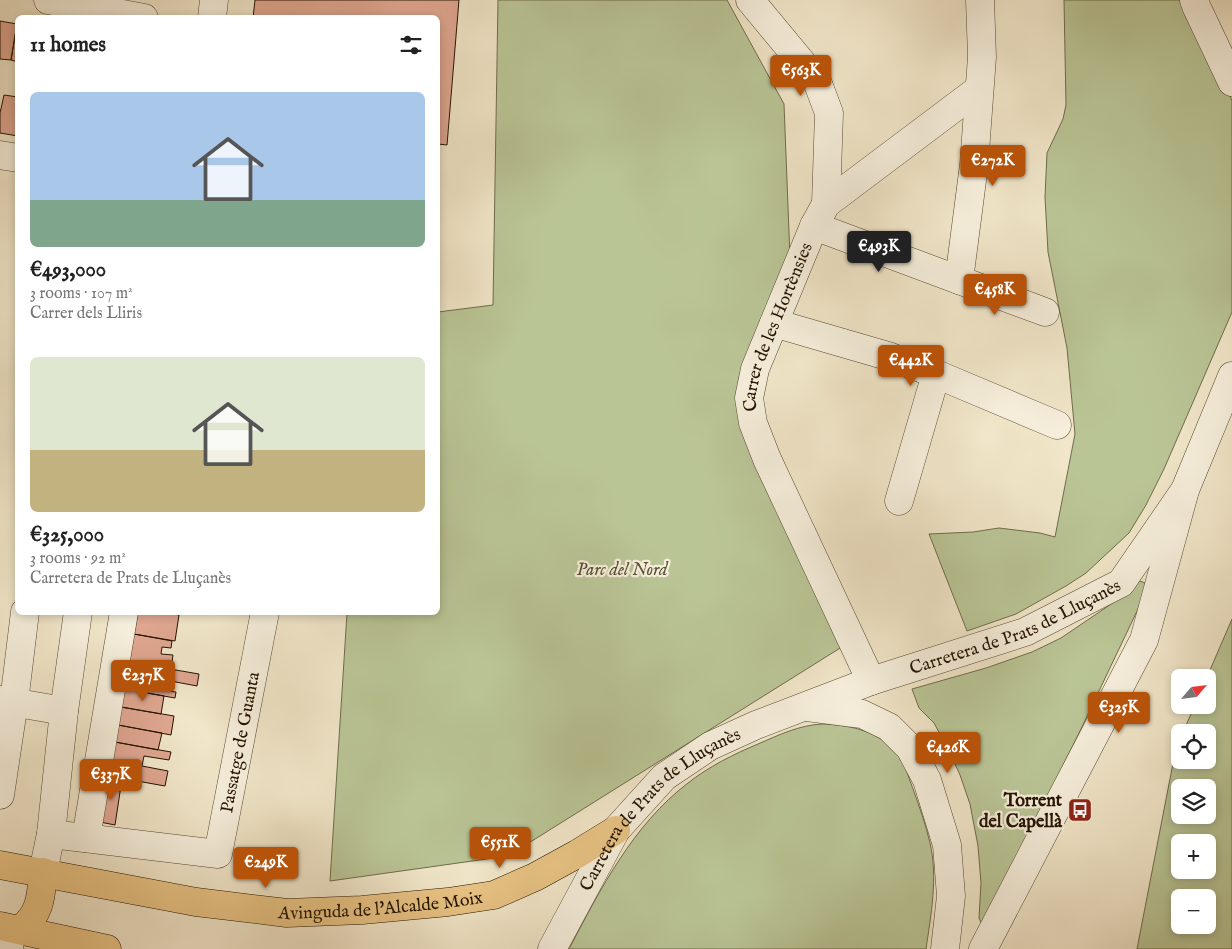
<!DOCTYPE html>
<meta charset="utf-8">
<style>
:root{--surface:#fff;--page:#f6f6f6;--text:#222;--muted:#767676;--accent:#b45309}
body{margin:0;font-family:"IM FELL English",serif;background:var(--page);color:var(--text);height:100vh;display:flex;flex-direction:column;font-size:19px;white-space:nowrap}
*{box-sizing:border-box;margin:0}
p{font-size:16px;color:var(--muted)}
.icon{flex:none;width:28px;height:28px;fill:none;stroke:currentColor;stroke-width:2;stroke-linecap:round;stroke-linejoin:round}
.map{position:relative;flex:1;overflow:hidden}
.panel{position:absolute;left:15px;top:15px;width:425px;height:600px;display:flex;flex-direction:column;background:var(--surface);border-radius:8px;box-shadow:0 2px 8px #0003}
.panel>*{flex:none}
.needle{width:32px;rotate:62deg}
.tools{position:absolute;left:1171px;top:669px;display:grid;gap:10px}
.tools a{display:grid;place-items:center;width:45px;height:45px;border-radius:8px;background:var(--surface);box-shadow:0 2px 8px #0003;font-size:25px}
.price{position:absolute;translate:-50% -42px;padding:0 11px;border-radius:5px;background:var(--accent);color:#fff;font-size:16px;line-height:32px;filter:drop-shadow(0 1px 2px #0008)}
.price::after{content:'';position:absolute;left:50%;top:30px;width:15px;height:11px;margin-left:-8px;background:inherit;clip-path:polygon(0 0,100% 0,50% 100%)}
.price.on{background:#222;color:#fff}
ul{padding:0;list-style:none}
li{display:grid;align-content:center;gap:10px;height:265px;padding:0 15px}
li span{display:grid;place-items:center;height:155px;border-radius:8px;color:#555}
li>.icon{margin-inline-start:auto}
span .icon{width:90px;height:90px;fill:#fffc;stroke-width:1}
li b{font-size:21px}
h2{display:flex;justify-content:space-between;align-items:center;height:60px;padding:0 15px;font-size:21px}
.map>svg:first-child{display:block}
.green{fill:#bac596;stroke:#6e6c4b;fill-rule:evenodd}
.building{fill:#dfa690;stroke:#231300}
.lines{fill:none;stroke-linecap:round;stroke-linejoin:round}
.minor-casing{stroke:#564832;stroke-width:29}
.major-casing{stroke:#231300;stroke-width:29}
.minor{stroke:#f6efdc;stroke-width:28}
.major{stroke:#e8c384;stroke-width:28}
.labels{text-anchor:middle;stroke-width:4.5;stroke-linejoin:round;paint-order:stroke}
.street-label{font-size:18px;fill:#231300;stroke:#f6efdc}
.park-label{font-size:18px;font-style:italic;fill:#585134;stroke:#f6efdc}
.poi-label{font-size:18px;font-weight:bold;fill:#231300;stroke:#f6efdc;text-anchor:end}
</style>
<div class="map">
<svg width="1232" height="949" viewBox="0 0 1232 949">
<rect width="100%" height="100%" fill="#f1e6c9"/>
<filter id="stains"><feTurbulence type="fractalNoise" baseFrequency=".004" numOctaves="4"/><feColorMatrix values="0 0 0 0 .2 0 0 0 0 .09 0 0 0 0 .02 0 0 0 .5 -.17"/></filter>
<radialGradient id="worn" r=".72"><stop offset=".6" stop-color="#630" stop-opacity="0"/><stop offset="1" stop-color="#630" stop-opacity=".3"/></radialGradient>
<!-- green -->
<path class="green" d="M498 0H727L784 104 791 283 750 408 853 640 508 856 330 881 347 613 438 612V312L493 305Z
M1064 0H1194L1232 101V312L1164 469 1146 505 1129 533 1086 573 1066 586 1016 614 967 631 929 534 973 532 999 528 1040 533 1055 537 1075 434 1067 348 1048 252 1045 197 1047 153 1063 119 1066 105Z
M1140 581 1145 583 1147 590 1080 731 983 927 979 918 981 883 978 846 970 804 960 775 948 749 934 723 919 708 912 689 986 668 1032 652 1061 638 1123 596Z
M1232 619V949H1137L1175 753 1180 740V760H1208V732H1183L1195 705H1208L1207 677ZM1180 788H1208V815H1180ZM1208 842V870H1180V842ZM1180 898H1208V925H1180Z
M823 724C849 725 873 730 893 748 903 757 908 776 913 789 919 806 926 825 930 843 938 877 931 915 926 949H569C601 888 633 825 688 783 708 767 734 754 758 744 779 735 799 725 823 724Z"/>
<!-- building -->
<path class="building" d="M255 0H459L447 145 438 144V18H253Z
M0 21 17 24 11 60 0 59Z
M17 24H18V62L11 60Z
M4 95 18 97V136L0 133V113Z
M138 612H166L179 615 175 641 134 634Z
M134 634 172 641 171 648 162 647 161 654 173 655 171 669 129 662Z
M129 662 199 674 197 686 160 679 158 690 176 692 175 698 125 689Z
M125 689 164 696 161 714 121 707Z
M121 707 174 716 171 735 118 725Z
M118 725 162 733 158 750 115 742Z
M115 742 171 752 169 760 144 756 142 766 168 771 165 786 109 776Z
M109 776 122 779 115 825 100 822Z"/>
<g class="lines">
<defs>
<g id="minor">
<path d="M48 0 144 18"/>
<path d="M750 0 817 81 829 113 826 204"/>
<path d="M1194 0 1197 8 1232 82"/>
<path d="M212 18 214 0"/>
<path d="M0 155 18 158"/>
<path d="M814 226 1045 312"/>
<path d="M959 280 974 165 982 57 980 0"/>
<path d="M774 323 891 357 936 374 1057 425"/>
<path d="M899 501 936 374"/>
<path id="s1" d="M871 681 767 459 753 423 749 398 755 369 814 226 826 204 979 89"/>
<path d="M0 700 64 711"/>
<path d="M807 707 862 714 889 727 910 748 927 780 947 845 951 896 945 949"/>
<path d="M0 795 14 702 25 612"/>
<path id="s2" d="M51 834 218 854 265 612"/>
<path d="M86 838 124 612"/>
<path d="M43 872 51 834 64 711 78 612"/>
<path d="M9 949 11 929"/>
<path id="s3" d="M552 949 616 830 664 777 710 746 756 725 871 681 1025 632 1121 583 1185 490"/>
<path d="M983 949 1144 640 1185 490 1232 376"/>
</g>
<g id="major">
<path id="s4" d="M0 865 196 902 287 913 362 910 448 902 494 895 535 877 577 854 616 830"/>
<path d="M0 926 107 949"/>
<path d="M20 930C41 913 41 897 43 872"/>
</g>
</defs>
<!-- minor casing -->
<use href="#minor" class="minor-casing"/>
<!-- major casing -->
<use href="#major" class="major-casing"/>
<!-- minor -->
<use href="#minor" class="minor"/>
<!-- major -->
<use href="#major" class="major"/>
</g>
<!-- icons -->
<defs>
<symbol id="bus-square" viewBox="-11 -11 22 22"><rect x="-9" y="-9" width="18" height="18" rx="4" fill="#8f2418" stroke="#f6efdc"/><path d="M-5-6H5V4H4V6H2V4H-2V6H-4V4H-5ZM-3.5-4V0h7V-4ZM-3.5 1.2v1.5H-2V1.2ZM2 1.2v1.5H3.5V1.2Z" fill="#fff"/></symbol>
</defs>
<g fill-rule="evenodd">
<use href="#bus-square" x="1066" y="796" width="28" height="28"/>
</g>
<g class="labels">
<!-- street labels -->
<g class="street-label">
<text dy="6" stroke="none"><textPath href="#s1" startOffset="385">Carrer de les Hortènsies</textPath></text>
<text dy="6" stroke="none"><textPath href="#s3" startOffset="590">Carretera de Prats de Lluçanès</textPath></text>
<text dy="6" stroke="none"><textPath href="#s2" startOffset="282">Passatge de Guanta</textPath></text>
<text dy="6" stroke="none"><textPath href="#s3" startOffset="181">Carretera de Prats de Lluçanès</textPath></text>
<text dy="6" stroke="none"><textPath href="#s4" startOffset="385">Avinguda de l'Alcalde Moix</textPath></text>
</g>
<!-- park labels -->
<g class="park-label">
<text x="622" y="575">Parc del Nord</text>
</g>
<!-- poi labels -->
<g class="poi-label">
<text x="1062" y="806">Torrent<tspan x="1062" dy="21">del Capellà</tspan></text>
</g>
</g>
<rect width="100%" height="100%" filter="url(#stains)"/>
<rect width="100%" height="100%" fill="url(#worn)"/>
</svg>
<div class="tools">
<a><svg class="needle" viewBox="-14 -14 28 28"><path d="M0-13l5 13h-10z" fill="#e53935"/><path d="M0 13l5-13h-10z" fill="#767676"/></svg></a>
<a><svg class="icon" aria-label="locate" viewBox="0 0 24 24"><circle cx="12" cy="12" r="6"/><path d="M12 2v4M12 18v4M2 12h4M18 12h4"/></svg></a>
<a><svg class="icon" aria-label="layers" viewBox="0 0 24 24"><path d="M12 4l9 5-9 5-9-5zM3 14l9 5 9-5"/></svg></a>
<a>+</a>
<a>−</a>
</div>
<b class="price" style="left:801px;top:97px">€563K</b>
<b class="price" style="left:993px;top:187px">€272K</b>
<b class="price on" style="left:879px;top:273px">€493K</b>
<b class="price" style="left:995px;top:316px">€458K</b>
<b class="price" style="left:911px;top:387px">€442K</b>
<b class="price" style="left:143px;top:702px">€237K</b>
<b class="price" style="left:1119px;top:734px">€325K</b>
<b class="price" style="left:948px;top:774px">€426K</b>
<b class="price" style="left:111px;top:801px">€337K</b>
<b class="price" style="left:500px;top:869px">€551K</b>
<b class="price" style="left:266px;top:889px">€249K</b>
<section class="panel">
<h2>11 homes<svg class="icon" aria-label="filters" viewBox="0 0 24 24"><path d="M4 7h16M4 17h16"/><circle cx="9" cy="7" r="2"/><circle cx="15" cy="17" r="2"/></svg></h2>
<ul>
<li><span style="background:linear-gradient(#a9c7e8 70%,#7fa58c 0)"><svg class="icon" aria-label="home" viewBox="0 0 24 24"><path d="M3 11l9-7 9 7M6 9v11h12V9"/></svg></span><div><b>€493,000</b><p>3 rooms · 107 m²</p><p>Carrer dels Lliris</p></div></li>
<li><span style="background:linear-gradient(#dfe7d0 60%,#c2b280 0)"><svg class="icon" aria-label="home" viewBox="0 0 24 24"><path d="M3 11l9-7 9 7M6 9v11h12V9"/></svg></span><div><b>€325,000</b><p>3 rooms · 92 m²</p><p>Carretera de Prats de Lluçanès</p></div></li>
</ul>
</section>
</div>
